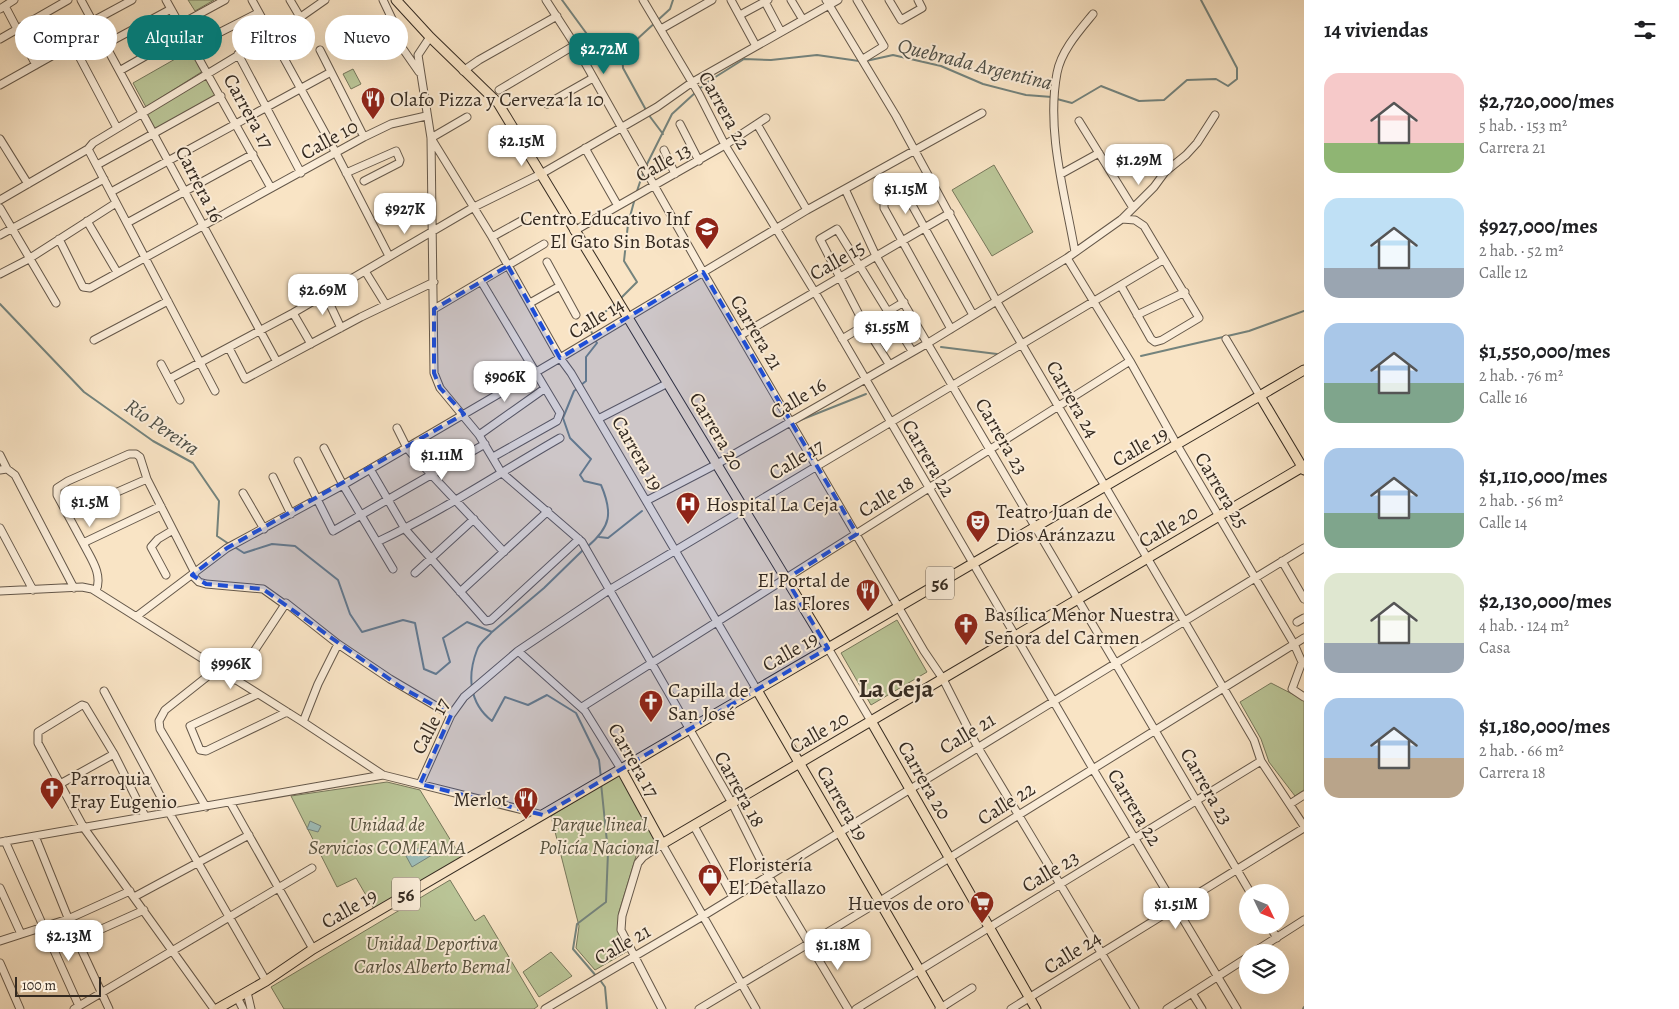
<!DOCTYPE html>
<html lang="es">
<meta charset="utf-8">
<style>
:root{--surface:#fff;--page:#f6f6f6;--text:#202124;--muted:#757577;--accent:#0f766e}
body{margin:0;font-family:Alegreya,serif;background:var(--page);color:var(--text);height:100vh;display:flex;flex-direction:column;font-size:19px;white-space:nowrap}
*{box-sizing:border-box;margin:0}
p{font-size:16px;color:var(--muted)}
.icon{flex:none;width:28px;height:28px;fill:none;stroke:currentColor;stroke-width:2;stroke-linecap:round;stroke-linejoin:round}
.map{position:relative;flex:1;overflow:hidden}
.side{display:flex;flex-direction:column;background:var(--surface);width:375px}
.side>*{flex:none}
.banner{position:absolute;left:15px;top:15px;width:475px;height:45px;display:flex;gap:10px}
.needle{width:32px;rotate:133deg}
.buttons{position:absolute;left:1239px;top:884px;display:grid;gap:10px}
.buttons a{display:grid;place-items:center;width:50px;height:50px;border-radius:50%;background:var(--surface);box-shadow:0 5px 20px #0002;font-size:25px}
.scale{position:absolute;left:15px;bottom:12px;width:86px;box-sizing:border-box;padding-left:5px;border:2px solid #342a21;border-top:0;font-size:14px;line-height:18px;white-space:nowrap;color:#342a21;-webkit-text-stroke:4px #fbedd9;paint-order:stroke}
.price{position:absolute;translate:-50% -42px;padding:0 11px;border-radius:10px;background:#fff;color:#222;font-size:16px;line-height:32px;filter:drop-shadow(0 1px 2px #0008)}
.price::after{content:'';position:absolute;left:50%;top:30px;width:15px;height:11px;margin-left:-8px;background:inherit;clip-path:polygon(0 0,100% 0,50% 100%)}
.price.on{background:var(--accent);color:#fff}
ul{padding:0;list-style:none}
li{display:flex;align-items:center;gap:15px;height:125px;padding:0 20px}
li span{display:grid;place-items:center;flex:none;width:140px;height:100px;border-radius:15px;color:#555}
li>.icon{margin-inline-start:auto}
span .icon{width:60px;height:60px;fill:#fffc;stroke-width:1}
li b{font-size:21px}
h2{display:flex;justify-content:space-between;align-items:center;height:60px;padding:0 20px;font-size:21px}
.pill{padding:0 18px;border-radius:22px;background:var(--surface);box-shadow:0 5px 20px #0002;font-size:18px;line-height:45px}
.pill.on{background:var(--accent);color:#fff}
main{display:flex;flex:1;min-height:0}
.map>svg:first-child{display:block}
.green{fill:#bac597;stroke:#77785c}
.water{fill:#9ebeba;stroke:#74837d}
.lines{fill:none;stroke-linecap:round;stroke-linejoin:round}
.stream{stroke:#74837d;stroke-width:2}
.minor-casing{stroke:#65584a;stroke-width:9}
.major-casing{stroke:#342a21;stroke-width:11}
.minor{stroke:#fbedd9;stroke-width:7}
.major{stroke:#f9e4c5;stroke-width:9}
.marked{fill:#1d4ed8;fill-opacity:0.2;stroke:#1d4ed8;stroke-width:4;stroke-dasharray:10 6;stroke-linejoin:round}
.labels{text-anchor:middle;stroke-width:4;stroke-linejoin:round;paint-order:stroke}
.shield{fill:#fbedd9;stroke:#706458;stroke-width:1}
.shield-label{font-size:19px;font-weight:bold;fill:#342a21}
.poi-label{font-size:20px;fill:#342a21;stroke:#fbedd9;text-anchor:start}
.street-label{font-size:20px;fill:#342a21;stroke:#fbedd9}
.park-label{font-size:20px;font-style:italic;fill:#56513e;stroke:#fbedd9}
.water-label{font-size:21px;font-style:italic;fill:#4e4f47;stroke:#fbedd9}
.district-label{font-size:25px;font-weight:bold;fill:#342a21;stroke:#fbedd9}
</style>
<main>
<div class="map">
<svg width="1304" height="1009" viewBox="0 0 1304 1009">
<rect width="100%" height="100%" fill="#f9e4c5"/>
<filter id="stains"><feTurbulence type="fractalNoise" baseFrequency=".004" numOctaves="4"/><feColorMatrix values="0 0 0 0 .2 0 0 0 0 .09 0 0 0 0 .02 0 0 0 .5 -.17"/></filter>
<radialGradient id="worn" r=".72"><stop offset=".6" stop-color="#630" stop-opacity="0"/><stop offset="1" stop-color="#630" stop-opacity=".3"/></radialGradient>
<!-- green -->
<path class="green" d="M188 0H214L195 11Z
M191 50 203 71 146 107 133 83Z
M353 69 361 84 351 89 343 74Z
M207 76 217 95 155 129 147 114Z
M994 165 1033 232 992 256 952 190Z
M897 620 927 672 871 705 841 653Z
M1271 683 1304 700V790L1295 796 1269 762 1261 739 1240 702Z
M621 773 657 840 637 853 619 912V931L628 951 595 970 576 948 579 926 551 816Z
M387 782 420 790 462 859 374 909 356 878 337 887 291 796Z
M450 880 475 921 484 915 538 1006 534 1009H284L271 987Z
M551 952 572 976 539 997 523 972Z"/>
<!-- water -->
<path class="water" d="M310 821 321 826 318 832 307 829Z
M425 844 432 855 412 867 406 856Z"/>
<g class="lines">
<!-- stream -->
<path class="stream" d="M562 0 592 41 621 53
M622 53 623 68 646 110
M622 53 670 9 673 0
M866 61 893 55 941 66 983 84 1026 95 1052 97
M699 89 709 81 744 59 771 60 817 55 859 61
M1057 99 1072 103 1101 86 1139 101 1164 100 1187 80 1216 79 1228 86 1237 79V68L1201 0
M648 114 663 134
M646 166 672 114 696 92
M636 194 644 170
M620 299 637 282 624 261 628 224 635 198
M0 304 84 392 153 441 193 463 219 501 217 536 229 544
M593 336 589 325 616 303
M941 347 997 354
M1141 356 1249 331 1304 311
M581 385 586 381V357L597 343 595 340
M578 388 574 391 563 418 570 438 591 459 580 475 584 481 601 485C613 513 611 527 587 547
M798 421 866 394
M599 537 608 538 642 511
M233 546 244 553 272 544 295 546 338 580 350 614 362 632 403 620 415 623 424 669 436 674 450 662 443 638 467 622 492 632C488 637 479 643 477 650 467 676 469 703 492 721L505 697 528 705 547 695 576 713 599 760 601 778
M492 632 544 588 583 550
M597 977 573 949 577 924 606 902 608 852 601 783
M600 980 605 987 607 1009
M1303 1009 1304 1007"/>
<defs>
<path id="minor" d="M81 0 277 362
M166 0 271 188
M252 0 336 153 389 256
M290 0 300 17
M383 0 393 21 396 39 419 72
M546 0 575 45 703 272 924 651 943 679 977 746 1135 1009
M643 0 699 94 725 145 819 299 1093 769 1237 1009
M731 0 756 46
M791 0 803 20
M826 0 896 116 997 302 1254 740 1261 761 1304 826
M857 0 884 46 863 59
M889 0 901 20 922 8 918 0
M765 2 781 32
M5 6 36 65
M0 9 14 0
M740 15 768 0
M93 21 132 0
M179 25 225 0
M661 29 712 0
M430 37 418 55 431 138 492 237 560 358 571 373 757 690
M0 39 68 0
M72 43 117 128
M106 44 171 9
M191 47 258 13
M320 50 364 137
M238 54 301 173
M121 70 184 34
M463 71 479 60 557 16
M0 85 98 30
M499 90 575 45
M547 104 593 78
M1079 121 1133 208
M680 124 699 161
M431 138 434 373 440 388 479 435 501 472 582 542 732 803 768 875 848 1009
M431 138 467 117
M0 139 28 184
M585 148 618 206
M88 149 215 391
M664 150 675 174
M97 165 221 96
M346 173 396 151 400 160 399 163 364 181
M1061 174 1099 153
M845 189 876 256 1250 892
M111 192 331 72
M0 200 88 149 93 143 295 21 325 0
M0 208 56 303
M807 210 982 113
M87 221 117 272
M127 223 253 154
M574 231 725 145 766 118
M0 235 104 179
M492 237 521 221
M59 239 83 287 90 288 364 137 391 124 426 116
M1075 252C1065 194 1046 131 1057 73 1061 51 1079 31 1093 14
M1067 258 1130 361 1177 445 1294 644 1302 662 1292 689 1304 697
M547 262 576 315
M365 271 386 305
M0 274 27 260 116 203
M481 281 560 413 557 421 493 457
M1121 286 1151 339 1155 342 1162 340 1199 318 1144 226 1135 220 1122 219
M325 294 341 328
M530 303 560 286
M434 309 544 244
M293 313 311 344
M1137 315 1185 292
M951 329 884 208V202L901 193 907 196 973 315
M741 335 950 213
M842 339 904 302
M1226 339 1260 396
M94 340 168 301
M229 348 245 379 361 317 434 282
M161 364 180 400
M889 364 865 326 820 239 837 229 912 351
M169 379 293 313 474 207 541 174 657 107 691 83 838 0
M598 419 668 383
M397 428 407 448 413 455 504 552
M479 435 544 389
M324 448 343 485 393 569
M0 455 7 469
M298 461 333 531 485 444
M370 469 405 529 486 621 491 620 579 539
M0 470 7 469 15 475 74 588
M273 477 291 514
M243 493 264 529
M646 501 717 464 928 343 1067 258 1122 219 1154 187 1165 172 1186 155 1197 143 1215 115
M67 514 147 479
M0 528 33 590
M377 542C441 512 499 473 560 438
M83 543 57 495V488L68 481 129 454H136L140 457 147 479 195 573
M1282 561 1304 599
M415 573 474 519
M166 575 151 547 158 539 173 530
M192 575 199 582 206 584 263 589 284 604
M0 591 82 587 92 589 303 722 383 775 543 815
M96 591C103 574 91 559 83 543L161 506
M460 592 548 511
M137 616 227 548 343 485 560 358 807 210 757 124
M1297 622 1304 618
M828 648 871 721
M518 651 585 711 621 769
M235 680 286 603 338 644 390 679 451 715
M104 691 170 814 266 981
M258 694 190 726 200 750 206 751 287 712
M582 707 1130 361
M303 722 318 684 338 644
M60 784 114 754
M420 784 451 715 464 697 518 651 609 590 1163 260
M230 802 313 949
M1290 804 1304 795
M206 807 160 729 159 721 165 710 218 668
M145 816 114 754 85 706 82 705 38 732V743L84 828 214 1009
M694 826 733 897
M35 836 77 940 109 1009
M5 841 79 1006
M0 842 383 775
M0 888 21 934
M134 897 249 835
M1269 925 1277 938
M77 940 144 910
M0 941 68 919 130 891
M1254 952 1304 920
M0 963 20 1009
M247 992 251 1009
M1192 993 1202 1009
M237 997 243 1009
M74 1009 312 868
M545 1009 703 916 1304 548
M662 1009 621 930 622 916 638 863 643 857 662 844 756 1009
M699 1009 880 901 1304 638
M856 1009 1261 761
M939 1009 972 988
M1011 1009 1304 828
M1167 1009 1248 957"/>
<path id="major" d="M396 0 430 37 498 103 828 648
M1260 396 1304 470
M757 690 942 1009
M871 721 1036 1009
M621 769 662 844 1304 466
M217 1009 266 981 313 949 1304 370"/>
</defs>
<!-- minor casing -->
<use href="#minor" class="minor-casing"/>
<!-- major casing -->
<use href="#major" class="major-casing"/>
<!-- minor -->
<use href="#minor" class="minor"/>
<!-- major -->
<use href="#major" class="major"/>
</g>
<!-- marked area -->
<path class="marked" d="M508 266 560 358 703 272 857 534 786 579 828 648 543 815 420 784 451 715 399 686 263 589 206 584 192 575 227 548 464 414 440 388 434 373V309Z"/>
<!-- icons -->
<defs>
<symbol id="restaurant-pin" viewBox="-11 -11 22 30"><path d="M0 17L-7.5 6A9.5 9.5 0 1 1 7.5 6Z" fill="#8f2418" stroke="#fbedd9"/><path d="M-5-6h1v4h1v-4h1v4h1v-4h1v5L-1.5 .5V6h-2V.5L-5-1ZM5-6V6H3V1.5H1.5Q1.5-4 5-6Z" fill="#fff"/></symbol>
<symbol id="school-pin" viewBox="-11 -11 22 30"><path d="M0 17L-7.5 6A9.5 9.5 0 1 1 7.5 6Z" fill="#8f2418" stroke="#fbedd9"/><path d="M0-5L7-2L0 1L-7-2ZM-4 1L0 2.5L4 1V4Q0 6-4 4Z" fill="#fff"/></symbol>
<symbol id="hospital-pin" viewBox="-11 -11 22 30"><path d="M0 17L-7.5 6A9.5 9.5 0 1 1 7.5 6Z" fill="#8f2418" stroke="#fbedd9"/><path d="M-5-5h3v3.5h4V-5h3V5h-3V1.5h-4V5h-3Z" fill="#fff"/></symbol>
<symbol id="theatre-pin" viewBox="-11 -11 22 30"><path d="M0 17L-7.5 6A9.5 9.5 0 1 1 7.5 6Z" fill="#8f2418" stroke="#fbedd9"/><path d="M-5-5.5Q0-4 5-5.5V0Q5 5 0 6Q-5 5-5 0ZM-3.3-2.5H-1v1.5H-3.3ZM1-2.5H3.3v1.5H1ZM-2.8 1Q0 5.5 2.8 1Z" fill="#fff"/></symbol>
<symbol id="church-pin" viewBox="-11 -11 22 30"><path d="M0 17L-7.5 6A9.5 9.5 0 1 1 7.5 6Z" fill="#8f2418" stroke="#fbedd9"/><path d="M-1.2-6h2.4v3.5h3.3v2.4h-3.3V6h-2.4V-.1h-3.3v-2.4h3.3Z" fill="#fff"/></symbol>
<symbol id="shop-pin" viewBox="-11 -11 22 30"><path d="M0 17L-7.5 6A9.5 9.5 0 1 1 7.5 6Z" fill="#8f2418" stroke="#fbedd9"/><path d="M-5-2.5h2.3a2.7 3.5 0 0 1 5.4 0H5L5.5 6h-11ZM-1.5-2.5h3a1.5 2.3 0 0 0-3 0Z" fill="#fff"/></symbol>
<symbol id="supermarket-pin" viewBox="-11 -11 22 30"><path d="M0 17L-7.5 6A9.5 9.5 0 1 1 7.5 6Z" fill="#8f2418" stroke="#fbedd9"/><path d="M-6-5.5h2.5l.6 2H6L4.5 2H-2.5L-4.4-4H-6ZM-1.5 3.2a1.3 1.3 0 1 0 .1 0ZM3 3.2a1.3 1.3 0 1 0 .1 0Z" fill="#fff"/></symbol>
</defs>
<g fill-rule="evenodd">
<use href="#restaurant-pin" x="359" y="85" width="28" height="38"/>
<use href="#school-pin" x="693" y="215" width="28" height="38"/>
<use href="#hospital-pin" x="674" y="490" width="28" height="38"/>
<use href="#theatre-pin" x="964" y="508" width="28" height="38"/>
<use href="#restaurant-pin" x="854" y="577" width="28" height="38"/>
<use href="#church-pin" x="952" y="611" width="28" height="38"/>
<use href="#church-pin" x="637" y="688" width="28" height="38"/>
<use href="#church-pin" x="38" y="775" width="28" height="38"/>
<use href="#restaurant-pin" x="512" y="785" width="28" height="38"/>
<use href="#shop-pin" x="696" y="862" width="28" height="38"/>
<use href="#supermarket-pin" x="968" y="889" width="28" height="38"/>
</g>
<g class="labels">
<!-- shield labels -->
<g class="shield">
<rect x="926" y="566.5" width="28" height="33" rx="4"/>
<rect x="392" y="877.5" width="28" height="33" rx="4"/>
</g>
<g class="shield-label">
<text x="940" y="590">56</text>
<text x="406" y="901">56</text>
</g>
<!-- poi labels -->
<g class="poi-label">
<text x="390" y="106">Olafo Pizza y Cerveza la 10</text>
<text x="690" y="225" text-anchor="end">Centro Educativo Inf<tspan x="690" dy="23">El Gato Sin Botas</tspan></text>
<text x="706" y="511">Hospital La Ceja</text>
<text x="996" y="518">Teatro Juan de<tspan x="996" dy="23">Dios Aránzazu</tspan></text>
<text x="850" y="587" text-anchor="end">El Portal de<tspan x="850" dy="23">las Flores</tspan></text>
<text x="984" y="621">Basílica Menor Nuestra<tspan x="984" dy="23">Señora del Carmen</tspan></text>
<text x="668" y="697">Capilla de<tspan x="668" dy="23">San José</tspan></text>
<text x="70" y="785">Parroquia<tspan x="70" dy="23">Fray Eugenio</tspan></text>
<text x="508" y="806" text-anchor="end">Merlot</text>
<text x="728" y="871">Floristería<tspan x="728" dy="23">El Detallazo</tspan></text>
<text x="964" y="910" text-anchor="end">Huevos de oro</text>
</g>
<!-- street labels -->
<g class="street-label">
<text transform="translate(725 110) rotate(61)" y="7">Carrera 22</text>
<text transform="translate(249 111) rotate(61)" y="7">Carrera 17</text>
<text transform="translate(329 139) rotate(-29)" y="7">Calle 10</text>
<text transform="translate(663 162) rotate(-29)" y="7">Calle 13</text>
<text transform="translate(200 184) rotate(63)" y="7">Carrera 16</text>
<text transform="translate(837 260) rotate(-30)" y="7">Calle 15</text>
<text transform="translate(596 318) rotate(-31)" y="7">Calle 14</text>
<text transform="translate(757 332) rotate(59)" y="7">Carrera 21</text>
<text transform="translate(798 398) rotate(-31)" y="7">Calle 16</text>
<text transform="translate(1073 399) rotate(60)" y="7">Carrera 24</text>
<text transform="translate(717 431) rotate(59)" y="7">Carrera 20</text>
<text transform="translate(1002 436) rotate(60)" y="7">Carrera 23</text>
<text transform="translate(1140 446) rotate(-30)" y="7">Calle 19</text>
<text transform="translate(638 453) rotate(60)" y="7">Carrera 19</text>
<text transform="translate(929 458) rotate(60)" y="7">Carrera 22</text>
<text transform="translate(796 459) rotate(-31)" y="7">Calle 17</text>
<text transform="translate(1222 490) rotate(59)" y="7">Carrera 25</text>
<text transform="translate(886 496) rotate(-32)" y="7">Calle 18</text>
<text transform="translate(1168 526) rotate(-30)" y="7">Calle 20</text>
<text transform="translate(790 651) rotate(-30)" y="7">Calle 19</text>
<text transform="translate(430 726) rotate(-63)" y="7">Calle 17</text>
<text transform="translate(819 732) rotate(-30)" y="7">Calle 20</text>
<text transform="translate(967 733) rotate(-31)" y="7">Calle 21</text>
<text transform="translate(634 760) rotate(60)" y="7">Carrera 17</text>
<text transform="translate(925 780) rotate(60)" y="7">Carrera 20</text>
<text transform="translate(1207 786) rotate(60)" y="7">Carrera 23</text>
<text transform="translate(740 789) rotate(61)" y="7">Carrera 18</text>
<text transform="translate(843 803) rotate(60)" y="7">Carrera 19</text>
<text transform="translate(1006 803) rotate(-32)" y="7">Calle 22</text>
<text transform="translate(1135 807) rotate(59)" y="7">Carrera 22</text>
<text transform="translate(1050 871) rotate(-31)" y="7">Calle 23</text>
<text transform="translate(349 908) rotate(-30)" y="7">Calle 19</text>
<text transform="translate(622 944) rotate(-30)" y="7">Calle 21</text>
<text transform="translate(1072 952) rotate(-32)" y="7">Calle 24</text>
</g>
<!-- park labels -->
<g class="park-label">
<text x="387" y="831">Unidad de<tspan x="387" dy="23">Servicios COMFAMA</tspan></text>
<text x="599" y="831">Parque lineal<tspan x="599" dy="23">Policía Nacional</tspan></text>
<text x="432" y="950">Unidad Deportiva<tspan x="432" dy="23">Carlos Alberto Bernal</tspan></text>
</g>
<!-- water labels -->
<g class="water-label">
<text transform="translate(975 64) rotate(14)" y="7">Quebrada Argentina</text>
<text transform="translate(162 427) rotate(34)" y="7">Río Pereira</text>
</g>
<!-- district labels -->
<g class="district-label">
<text x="896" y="697">La Ceja</text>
</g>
</g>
<rect width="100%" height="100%" filter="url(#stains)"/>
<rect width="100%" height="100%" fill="url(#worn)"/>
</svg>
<div class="buttons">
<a><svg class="needle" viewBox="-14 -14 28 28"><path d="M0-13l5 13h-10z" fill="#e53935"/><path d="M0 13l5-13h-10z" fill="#757577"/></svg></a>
<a><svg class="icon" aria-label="layers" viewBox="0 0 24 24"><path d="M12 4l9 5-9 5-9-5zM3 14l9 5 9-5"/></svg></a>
</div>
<div class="scale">100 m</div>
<b class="price on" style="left:604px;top:75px">$2.72M</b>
<b class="price" style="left:522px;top:167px">$2.15M</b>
<b class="price" style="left:1139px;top:186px">$1.29M</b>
<b class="price" style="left:906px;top:215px">$1.15M</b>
<b class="price" style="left:405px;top:235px">$927K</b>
<b class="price" style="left:323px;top:316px">$2.69M</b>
<b class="price" style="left:887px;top:353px">$1.55M</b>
<b class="price" style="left:505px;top:403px">$906K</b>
<b class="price" style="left:442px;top:481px">$1.11M</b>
<b class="price" style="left:90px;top:528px">$1.5M</b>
<b class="price" style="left:231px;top:690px">$996K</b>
<b class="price" style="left:1176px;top:930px">$1.51M</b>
<b class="price" style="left:69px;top:962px">$2.13M</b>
<b class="price" style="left:838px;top:971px">$1.18M</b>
<div class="banner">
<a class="pill">Comprar</a>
<a class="pill on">Alquilar</a>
<a class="pill">Filtros</a>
<a class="pill">Nuevo</a>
</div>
</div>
<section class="side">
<h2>14 viviendas<svg class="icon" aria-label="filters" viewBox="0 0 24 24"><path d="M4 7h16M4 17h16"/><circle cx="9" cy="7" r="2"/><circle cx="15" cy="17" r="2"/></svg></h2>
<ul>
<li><span style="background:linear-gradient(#f6c9c9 70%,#8fb573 0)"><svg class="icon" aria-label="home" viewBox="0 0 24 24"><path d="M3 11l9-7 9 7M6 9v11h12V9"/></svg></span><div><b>$2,720,000/mes</b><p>5 hab. · 153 m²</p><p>Carrera 21</p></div></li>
<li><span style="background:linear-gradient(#bfe0f5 70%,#9aa5b1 0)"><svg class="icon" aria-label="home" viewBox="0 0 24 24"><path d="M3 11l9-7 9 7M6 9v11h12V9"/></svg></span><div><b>$927,000/mes</b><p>2 hab. · 52 m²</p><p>Calle 12</p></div></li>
<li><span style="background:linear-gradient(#a9c7e8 60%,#7fa58c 0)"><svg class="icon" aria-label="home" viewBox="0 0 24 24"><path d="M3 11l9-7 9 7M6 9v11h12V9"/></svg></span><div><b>$1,550,000/mes</b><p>2 hab. · 76 m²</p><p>Calle 16</p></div></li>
<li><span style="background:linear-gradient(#a9c7e8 65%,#7fa58c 0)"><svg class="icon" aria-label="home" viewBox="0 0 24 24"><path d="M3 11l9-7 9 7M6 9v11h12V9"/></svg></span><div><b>$1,110,000/mes</b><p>2 hab. · 56 m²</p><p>Calle 14</p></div></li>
<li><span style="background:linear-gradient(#dfe7d0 70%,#9aa5b1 0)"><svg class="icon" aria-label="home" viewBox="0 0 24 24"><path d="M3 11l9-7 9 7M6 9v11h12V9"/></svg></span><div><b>$2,130,000/mes</b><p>4 hab. · 124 m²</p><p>Casa</p></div></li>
<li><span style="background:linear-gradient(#a9c7e8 60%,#b9a48a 0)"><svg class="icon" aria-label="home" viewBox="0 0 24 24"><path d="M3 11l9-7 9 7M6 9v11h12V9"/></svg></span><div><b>$1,180,000/mes</b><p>2 hab. · 66 m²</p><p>Carrera 18</p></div></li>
</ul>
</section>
</main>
